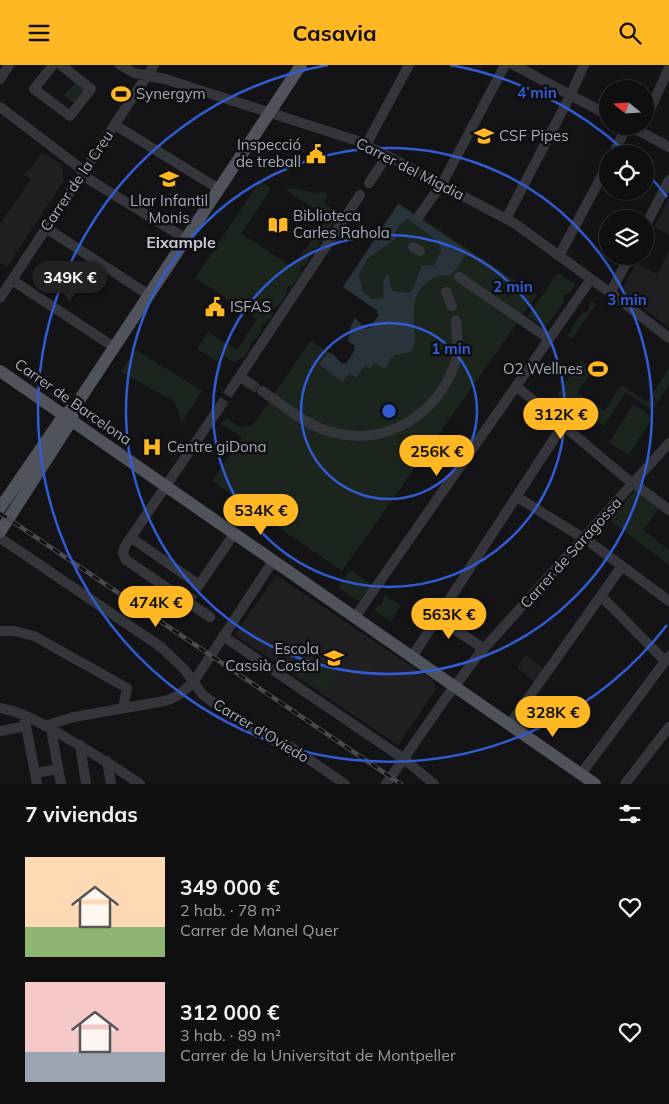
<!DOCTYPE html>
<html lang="es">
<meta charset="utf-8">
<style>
:root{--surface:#0f0f10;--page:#1d1d1e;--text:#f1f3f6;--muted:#9b9c9f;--line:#2f2f30;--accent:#ffb723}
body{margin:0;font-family:Mulish,sans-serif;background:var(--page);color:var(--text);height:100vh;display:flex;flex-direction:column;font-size:19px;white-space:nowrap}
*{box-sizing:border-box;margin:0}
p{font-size:16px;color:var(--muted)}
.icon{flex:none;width:28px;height:28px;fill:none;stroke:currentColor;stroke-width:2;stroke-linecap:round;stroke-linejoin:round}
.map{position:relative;height:719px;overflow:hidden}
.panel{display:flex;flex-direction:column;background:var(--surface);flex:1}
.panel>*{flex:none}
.needle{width:32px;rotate:288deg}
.fabs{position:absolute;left:599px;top:15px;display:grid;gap:10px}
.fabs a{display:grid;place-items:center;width:55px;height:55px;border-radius:50%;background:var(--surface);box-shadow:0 5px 20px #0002,0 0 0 1px var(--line);font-size:25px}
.price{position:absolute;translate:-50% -42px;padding:0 11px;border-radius:18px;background:var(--accent);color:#111;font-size:16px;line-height:32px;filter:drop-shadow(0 1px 2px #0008)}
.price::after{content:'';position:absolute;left:50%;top:30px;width:15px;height:11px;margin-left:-8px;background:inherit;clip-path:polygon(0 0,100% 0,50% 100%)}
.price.on{background:#222;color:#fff}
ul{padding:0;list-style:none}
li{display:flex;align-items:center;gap:15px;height:125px;padding:0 25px}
li span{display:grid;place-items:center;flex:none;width:140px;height:100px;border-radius:0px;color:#555}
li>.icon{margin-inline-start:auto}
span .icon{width:60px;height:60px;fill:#fffc;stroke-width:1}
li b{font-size:21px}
h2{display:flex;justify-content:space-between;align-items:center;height:60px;padding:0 25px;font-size:21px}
header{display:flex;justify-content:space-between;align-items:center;height:65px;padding:0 25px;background:var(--accent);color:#111;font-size:22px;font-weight:700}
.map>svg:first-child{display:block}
.built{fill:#202023}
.green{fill:#1c251d}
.water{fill:#29333b;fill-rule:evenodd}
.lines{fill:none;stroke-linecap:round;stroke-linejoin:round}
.minor-tunnel{stroke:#313236;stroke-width:10;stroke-dasharray:10 5;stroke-linecap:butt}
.minor{stroke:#35363c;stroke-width:10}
.major{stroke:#50535b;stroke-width:12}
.rail-casing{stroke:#474a51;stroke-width:4.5}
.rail{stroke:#0f0f11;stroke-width:2.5;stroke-dasharray:8;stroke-linecap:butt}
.ring{fill:none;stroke:#315cd3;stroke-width:2.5}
.labels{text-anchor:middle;stroke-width:5;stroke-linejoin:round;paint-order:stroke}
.poi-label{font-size:15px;fill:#a4aab8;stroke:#0f0f11;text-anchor:start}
.street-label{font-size:15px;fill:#a4aab8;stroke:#0f0f11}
.neighbourhood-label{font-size:16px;font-weight:bold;fill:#c6c9d3;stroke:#0f0f11}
.centre{fill:#315cd3;stroke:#0f0f11;stroke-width:2.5}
.ring-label{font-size:15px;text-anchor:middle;font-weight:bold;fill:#315cd3;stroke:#0f0f11;stroke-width:5;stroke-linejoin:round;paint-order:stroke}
</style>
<header><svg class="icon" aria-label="menu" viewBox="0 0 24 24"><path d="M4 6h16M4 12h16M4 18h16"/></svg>Casavia<svg class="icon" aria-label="search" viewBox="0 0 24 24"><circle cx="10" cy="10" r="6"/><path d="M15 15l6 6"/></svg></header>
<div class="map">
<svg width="669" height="719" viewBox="0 0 669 719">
<rect width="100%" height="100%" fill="#141416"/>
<!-- built -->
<path class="built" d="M42 87 62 100 64 115 7 202 0 198V159L31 114 23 109 29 105Z
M669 133V169L654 162Z
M669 186V263L621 226 636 198 657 209Z
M276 510 433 616 436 624 398 680 235 570Z
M526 590 545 604 535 617 517 603Z"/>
<!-- green -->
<path class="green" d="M76 17 86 25 75 39 64 30Z
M260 116 271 124 241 169 293 202 327 153 285 124C295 122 303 126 313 127 320 129 319 125 329 129L324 138 341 149H334L335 155 329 166 323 167 324 172 317 183 312 184V189L306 200 300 202 301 209 292 221 287 222V228L278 241 273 243C274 251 269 257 261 260L262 266 255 275 250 278V283L244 293 238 295 236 298 223 290 218 297 197 284 208 267 237 285 257 254 195 213Z
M399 138 537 230 342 506 212 416 242 372 221 359 226 353 240 362 253 360 311 275C322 284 333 289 342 299L344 298 346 299 355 285 354 283 355 281 348 276 350 263 355 253 366 264 368 262 369 264 379 249 377 248 378 246 343 222Z
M558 208 576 220 571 226 564 231V237L545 263 528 251Z
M591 236 596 239 572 274 567 271 581 249 588 246Z
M136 285 202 326 182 357 174 336 121 307Z
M580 296 593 304 577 328 604 346 622 320 647 337 669 303V320L652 345 626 327 604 361 557 330Z
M633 339 653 352 629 390 609 378Z
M642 418 665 435 643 465 669 485V500L609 455Z
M350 505 372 520 359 536 338 522Z
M384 530 401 540 391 556 373 545 382 539Z
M303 586 337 609 324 628 290 605Z"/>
<!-- water -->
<path class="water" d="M398 139 467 186C462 196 457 205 449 211 442 210 440 211 434 213 408 225 414 254 415 277 411 292 404 287 393 291L385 304 374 298 370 303 365 300 356 313 350 308 342 316 319 299 328 287 334 290 342 299 344 298 346 299 355 285 354 283 355 281 348 276 350 263 355 253 366 264 368 262 369 264 379 250 377 248 378 246 343 222ZM408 154 440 178 441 186 434 201 422 200 413 224 410 228 392 226 388 208C384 214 381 222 384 229L383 233 372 234 363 227 359 210 367 194 395 174C395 162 399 159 408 154Z"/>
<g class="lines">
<!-- minor-tunnel -->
<path class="minor-tunnel" d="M249 318 262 326
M219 343 230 326
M188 537 199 520"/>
<!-- minor -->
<path class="minor" d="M53 0 34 24 70 51 91 24 61 0
M120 0 134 8 165 14 358 76 376 85 514 158 620 235 669 273
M514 0 608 50
M0 14 9 0
M0 42 84 106
M645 55 669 3
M115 60 219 124
M630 61 669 82
M366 80 409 0
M613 89 627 61
M82 110 186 174
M369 118 387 91
M442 119 505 0
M419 151 438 124
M506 154 570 31 584 0
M645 162 669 115
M46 163 149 230
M413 182 420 186
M559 191 608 99
M459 212 545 271
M12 215 114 282
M446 227 452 241
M610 228 630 191
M0 233 154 0
M240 311 249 318
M516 321 633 419
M230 326 360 130
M262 326C285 341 307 362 335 368 387 381 438 349 455 298 459 285 457 270 456 256
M435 375 447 383
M637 421 669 445
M517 432 591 478 669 536
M0 473 161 582 184 604 203 630 233 652 278 678 291 682 345 719
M133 474 195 517
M199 520 234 469
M601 531 665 596
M210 552 126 495 123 488 125 481 219 343
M355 552 591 214
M438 553 484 584
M0 566H14L34 571 127 623 123 643
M223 571 404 694 434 719
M412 592 563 360
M0 643C21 647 35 655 53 665 83 682 112 700 140 719
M24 650 37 719
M510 659 622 501
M45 661 74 652 165 636C178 632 185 625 194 616L273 496
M51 664 61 719
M0 666 26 661
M80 680 86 719
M107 696 111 719
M35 708 58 704
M581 709 669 591
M386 719 443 637 479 589 669 378
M625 719 669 662"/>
<!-- major -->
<path class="major" d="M0 306 595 719
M0 443 64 350 70 345
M0 467 72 355 74 343 301 0"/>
<defs>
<path id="rail" d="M0 448 401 719"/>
</defs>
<!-- rail casing -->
<use href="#rail" class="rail-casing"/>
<!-- rail -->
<use href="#rail" class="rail"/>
</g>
<!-- distance rings -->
<g class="ring">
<circle cx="389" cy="346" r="88"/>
<circle cx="389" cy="346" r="176"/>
<circle cx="389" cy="346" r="263"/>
<path d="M667 560A351 351 0 1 1 328 0M450 0A351 351 0 0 1 626 87M646 107A351 351 0 0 1 667 132"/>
</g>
<!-- icons -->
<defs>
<symbol id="stadium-bare" viewBox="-9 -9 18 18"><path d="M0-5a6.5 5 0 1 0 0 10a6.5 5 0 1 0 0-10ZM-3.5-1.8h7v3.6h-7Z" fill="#ffb723" stroke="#0f0f11" stroke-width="2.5" paint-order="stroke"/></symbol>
<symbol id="school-bare" viewBox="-9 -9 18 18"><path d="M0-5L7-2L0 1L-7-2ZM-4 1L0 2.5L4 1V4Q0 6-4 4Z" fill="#ffb723" stroke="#0f0f11" stroke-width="2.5" paint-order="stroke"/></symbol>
<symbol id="civic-bare" viewBox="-9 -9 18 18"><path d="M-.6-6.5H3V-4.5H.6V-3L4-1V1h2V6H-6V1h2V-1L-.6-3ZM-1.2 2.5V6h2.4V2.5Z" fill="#ffb723" stroke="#0f0f11" stroke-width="2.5" paint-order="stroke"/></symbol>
<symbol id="library-bare" viewBox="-9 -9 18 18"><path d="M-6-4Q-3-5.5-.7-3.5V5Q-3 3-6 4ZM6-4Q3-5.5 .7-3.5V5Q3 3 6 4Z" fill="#ffb723" stroke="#0f0f11" stroke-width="2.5" paint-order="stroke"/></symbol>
<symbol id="hospital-bare" viewBox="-9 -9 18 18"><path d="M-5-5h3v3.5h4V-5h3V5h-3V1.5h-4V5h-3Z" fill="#ffb723" stroke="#0f0f11" stroke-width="2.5" paint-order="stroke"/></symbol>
</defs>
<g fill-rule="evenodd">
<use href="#stadium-bare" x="107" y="15" width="28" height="28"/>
<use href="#school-bare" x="470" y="57" width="28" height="28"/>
<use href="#civic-bare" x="302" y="75" width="28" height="28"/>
<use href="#school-bare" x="155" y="100" width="28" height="28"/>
<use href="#library-bare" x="264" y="146" width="28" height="28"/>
<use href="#civic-bare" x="201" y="228" width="28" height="28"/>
<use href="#stadium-bare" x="584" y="290" width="28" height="28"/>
<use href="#hospital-bare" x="138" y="368" width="28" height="28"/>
<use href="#school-bare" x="320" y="579" width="28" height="28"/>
</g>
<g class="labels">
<!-- poi labels -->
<g class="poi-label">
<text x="136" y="34">Synergym</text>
<text x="499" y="76">CSF Pipes</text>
<text x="301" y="85" text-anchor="end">Inspecció<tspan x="301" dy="17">de treball</tspan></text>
<text x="169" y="141" text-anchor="middle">Llar Infantil<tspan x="169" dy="17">Monis</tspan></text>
<text x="293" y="156">Biblioteca<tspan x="293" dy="17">Carles Rahola</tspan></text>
<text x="230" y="247">ISFAS</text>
<text x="583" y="309" text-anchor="end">O2 Wellnes</text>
<text x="167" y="387">Centre giDona</text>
<text x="319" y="589" text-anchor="end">Escola<tspan x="319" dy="17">Cassià Costal</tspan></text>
</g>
<!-- street labels -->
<g class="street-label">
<text transform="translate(410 104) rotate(27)" y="5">Carrer del Migdia</text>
<text transform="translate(77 116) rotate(-56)" y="5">Carrer de la Creu</text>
<text transform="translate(73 337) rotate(35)" y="5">Carrer de Barcelona</text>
<text transform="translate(571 488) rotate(-48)" y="5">Carrer de Saragossa</text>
<text transform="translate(261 666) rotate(31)" y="5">Carrer d'Oviedo</text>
</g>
<!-- neighbourhood labels -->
<g class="neighbourhood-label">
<text x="181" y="183">Eixample</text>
</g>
</g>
<circle cx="389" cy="346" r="8" class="centre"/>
<g class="ring-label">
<text x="537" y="33">4 min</text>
<text x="513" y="227">2 min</text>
<text x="627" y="240">3 min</text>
<text x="451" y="289">1 min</text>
</g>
</svg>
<div class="fabs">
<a><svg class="needle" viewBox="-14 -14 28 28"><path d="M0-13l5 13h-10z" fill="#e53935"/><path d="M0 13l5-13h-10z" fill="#9b9c9f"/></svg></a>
<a><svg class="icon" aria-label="locate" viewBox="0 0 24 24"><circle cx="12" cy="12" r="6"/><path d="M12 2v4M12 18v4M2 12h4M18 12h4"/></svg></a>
<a><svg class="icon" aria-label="layers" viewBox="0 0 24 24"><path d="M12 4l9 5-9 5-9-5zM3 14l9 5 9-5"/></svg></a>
</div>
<b class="price on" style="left:70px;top:238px">349K €</b>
<b class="price" style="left:561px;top:375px">312K €</b>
<b class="price" style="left:437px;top:412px">256K €</b>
<b class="price" style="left:261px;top:471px">534K €</b>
<b class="price" style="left:156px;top:563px">474K €</b>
<b class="price" style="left:449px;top:575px">563K €</b>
<b class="price" style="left:553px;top:673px">328K €</b>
</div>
<section class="panel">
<h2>7 viviendas<svg class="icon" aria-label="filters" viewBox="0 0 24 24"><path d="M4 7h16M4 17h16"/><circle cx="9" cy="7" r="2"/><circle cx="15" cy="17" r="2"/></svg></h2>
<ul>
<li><span style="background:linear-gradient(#ffd9b3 70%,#8fb573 0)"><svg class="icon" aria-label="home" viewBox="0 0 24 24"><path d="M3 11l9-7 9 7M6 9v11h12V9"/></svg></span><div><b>349 000 €</b><p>2 hab. · 78 m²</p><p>Carrer de Manel Quer</p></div><svg class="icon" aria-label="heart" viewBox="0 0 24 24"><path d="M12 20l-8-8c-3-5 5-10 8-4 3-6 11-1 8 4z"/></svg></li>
<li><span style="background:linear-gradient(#f6c9c9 70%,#9aa5b1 0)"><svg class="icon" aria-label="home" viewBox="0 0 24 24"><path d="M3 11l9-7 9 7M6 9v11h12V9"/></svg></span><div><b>312 000 €</b><p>3 hab. · 89 m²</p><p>Carrer de la Universitat de Montpeller</p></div><svg class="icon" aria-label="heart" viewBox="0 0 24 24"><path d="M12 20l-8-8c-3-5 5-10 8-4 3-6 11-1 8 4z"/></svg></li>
</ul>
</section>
